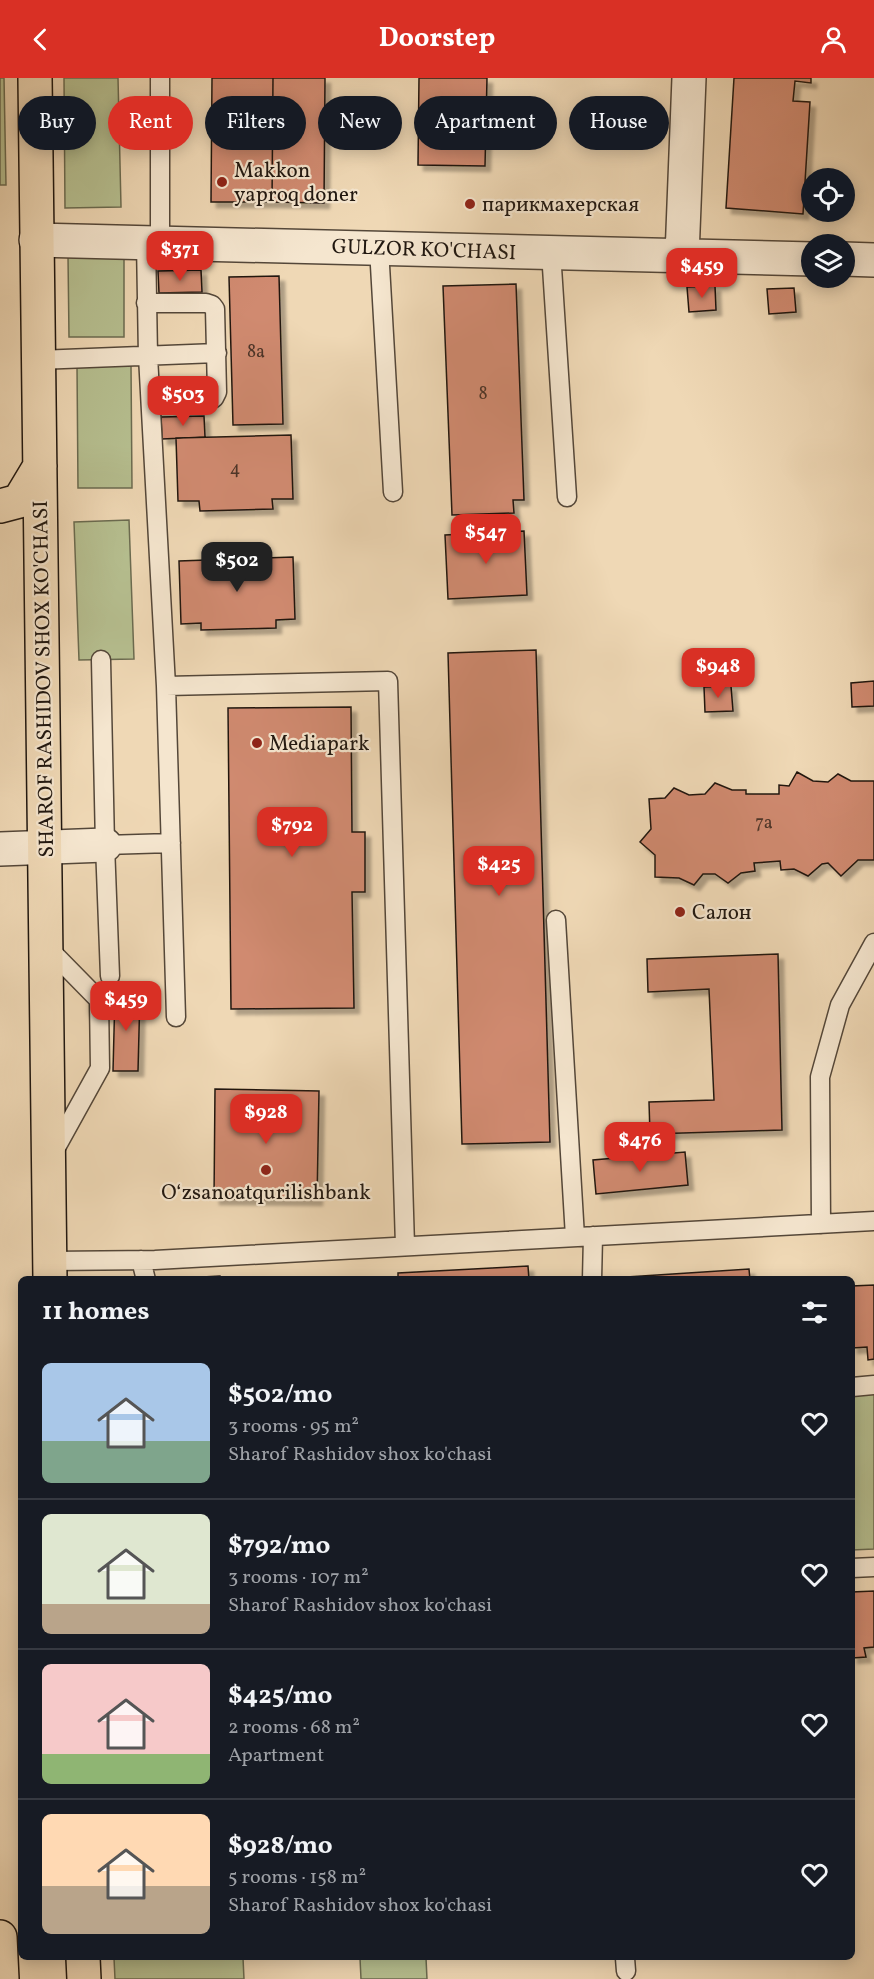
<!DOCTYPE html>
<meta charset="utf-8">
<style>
:root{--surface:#171b24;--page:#20242c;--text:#f1f3f6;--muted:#9ea1a6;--line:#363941;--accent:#d93025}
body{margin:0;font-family:Vollkorn,serif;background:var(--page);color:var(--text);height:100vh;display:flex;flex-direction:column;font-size:22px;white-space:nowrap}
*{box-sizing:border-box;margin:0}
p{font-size:20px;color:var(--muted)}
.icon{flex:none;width:33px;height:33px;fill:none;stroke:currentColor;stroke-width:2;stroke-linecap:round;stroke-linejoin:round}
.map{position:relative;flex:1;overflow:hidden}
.side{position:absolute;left:18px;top:1198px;width:837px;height:684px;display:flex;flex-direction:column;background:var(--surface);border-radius:9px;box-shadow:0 3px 15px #0003}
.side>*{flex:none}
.banner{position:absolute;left:18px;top:18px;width:838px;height:54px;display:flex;gap:12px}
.buttons{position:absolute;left:801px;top:90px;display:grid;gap:12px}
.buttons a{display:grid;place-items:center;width:54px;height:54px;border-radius:50%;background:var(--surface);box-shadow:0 3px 15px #0003;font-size:30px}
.price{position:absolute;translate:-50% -51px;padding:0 14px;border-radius:12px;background:var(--accent);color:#fff;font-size:20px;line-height:39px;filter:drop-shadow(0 2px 3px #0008)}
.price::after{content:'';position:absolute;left:50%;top:36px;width:18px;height:14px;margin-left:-9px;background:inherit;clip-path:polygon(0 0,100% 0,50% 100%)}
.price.active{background:#222;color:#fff}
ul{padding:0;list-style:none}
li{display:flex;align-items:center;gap:18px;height:150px;padding:0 24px}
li+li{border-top:2px solid var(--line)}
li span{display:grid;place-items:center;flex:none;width:168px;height:120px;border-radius:9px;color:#555}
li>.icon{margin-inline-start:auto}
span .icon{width:72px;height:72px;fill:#fffc;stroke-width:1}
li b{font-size:26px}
h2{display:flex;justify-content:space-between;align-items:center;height:72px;padding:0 24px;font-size:26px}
.tag{padding:0 21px;border-radius:27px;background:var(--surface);box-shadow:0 3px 15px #0003;font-size:21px;line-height:54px}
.tag.active{background:var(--accent);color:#fff}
header{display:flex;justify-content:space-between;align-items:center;height:78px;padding:0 24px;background:var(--accent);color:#fff;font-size:27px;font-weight:700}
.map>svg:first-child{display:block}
.green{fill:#b6bf90;stroke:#6b6b50;stroke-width:1.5}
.building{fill:#d08a70;stroke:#201710;stroke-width:1.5;filter:url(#shadow)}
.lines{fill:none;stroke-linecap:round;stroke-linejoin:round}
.service-casing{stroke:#544739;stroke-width:21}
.minor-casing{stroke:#544739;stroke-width:36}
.primary-casing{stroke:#201710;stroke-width:36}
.service{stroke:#f5e6cf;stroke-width:18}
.minor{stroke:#f5e6cf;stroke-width:33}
.primary{stroke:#efd8b5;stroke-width:33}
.poi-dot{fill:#8f2418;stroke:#f5e6cf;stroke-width:2}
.labels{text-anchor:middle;stroke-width:4.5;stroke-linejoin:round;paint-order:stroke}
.number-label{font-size:18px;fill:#4c3428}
.poi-label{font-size:21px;fill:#201710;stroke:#f5e6cf;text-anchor:start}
.street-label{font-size:21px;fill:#201710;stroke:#f5e6cf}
</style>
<header><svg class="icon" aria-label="back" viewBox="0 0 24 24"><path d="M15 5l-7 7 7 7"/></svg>Doorstep<svg class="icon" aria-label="person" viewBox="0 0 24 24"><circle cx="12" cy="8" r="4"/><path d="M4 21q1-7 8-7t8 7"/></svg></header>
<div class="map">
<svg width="874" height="1901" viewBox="0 0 874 1901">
<defs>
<filter id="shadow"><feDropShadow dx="5.5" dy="5.5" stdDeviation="1.5" flood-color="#0004"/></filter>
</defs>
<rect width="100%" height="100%" fill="#efd8b5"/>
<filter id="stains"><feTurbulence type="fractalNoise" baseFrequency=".00333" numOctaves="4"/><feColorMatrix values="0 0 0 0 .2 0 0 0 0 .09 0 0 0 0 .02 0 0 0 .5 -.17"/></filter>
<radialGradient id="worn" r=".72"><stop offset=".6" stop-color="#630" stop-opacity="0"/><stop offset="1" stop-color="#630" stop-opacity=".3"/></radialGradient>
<!-- green -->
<path class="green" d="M0 0H4L6 107H0Z
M64 0H118L121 129 65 130Z
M68 178H124V259H69Z
M77 287H131L132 410H78Z
M129 442 134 581 79 582 74 444Z
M874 1316V1471L852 1472V1318Z
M114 1880H243L244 1901H115Z
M360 1880H426L427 1901H361Z"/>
<!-- building -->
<path class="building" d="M212 0H273L272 124H211Z
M273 0H325L324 125 272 124Z
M419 0H487L485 88 418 87Z
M734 0H811V5L795 3 793 23 810 24 803 136 726 130Z
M201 192 202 214 159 215 158 193Z
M279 198 283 346 233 347 229 199Z
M516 206 524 422H513L514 435 452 437 443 208Z
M715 208 716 232 689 234 687 209Z
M794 210 796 234 769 236 767 211Z
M204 338 205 359 162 361 161 339Z
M291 357 293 421H272L273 431 200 433 199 423H178L176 360Z
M524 453 527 517 448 521 445 457Z
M293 479 295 541 276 542V550L201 552V545L181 546 179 483Z
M536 572 550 1064 462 1066 448 575Z
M874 603V628L852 629 851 605Z
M731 608 733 633 705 634 704 609Z
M351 629 352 754H365V814H352L354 930 231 931 228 630Z
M797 694 813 703 828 704 838 696 851 703H874V782H858L841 798 828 785 822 786 808 798 794 791 781 792 780 783 754 785 755 793 741 795 728 805 715 796H703L694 807 679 800 655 799V777L640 764 651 751 649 721 665 720 674 710 689 717 705 716 715 705 732 712H746V716H779V707L789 708Z
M778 876 782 1052 650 1056 649 1024 714 1022 709 911 648 914 647 881Z
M115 915H140L138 993H113Z
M215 1011 319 1013 317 1122 214 1121Z
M685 1074 688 1107 596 1116 593 1082Z
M528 1188 529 1202H398V1195Z
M749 1191 750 1202H627V1199Z
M220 1198 221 1202H166V1201Z
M874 1207V1281L868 1282 867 1269 852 1270V1208Z
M874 1513V1569L864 1570 866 1579 852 1580V1514Z"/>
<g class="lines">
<defs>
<path id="service" d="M160 0V164
M146 164 148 278 166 608 388 603 405 1168
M379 170 393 414
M551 174 567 419
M146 225H206L212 227 215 231 217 314 214 320 208 323H152
M38 282 217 275
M101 582 105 767 110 898
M166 608 176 939
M105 767 171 765
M556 842 575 1159
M46 868 99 922 100 990 53 1075
M821 1146 820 999 840 927 874 865
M141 1182 146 1202
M50 1183 155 1182 874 1143
M592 1202 593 1158
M852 1309 874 1307
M852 1490 874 1489
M625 1880 626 1893"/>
<path id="minor" d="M36 162 812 181
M682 178 689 0
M844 181 874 182
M0 771 105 767"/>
<path id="primary" d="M35 0 50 1202
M0 428 19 423 40 388
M0 1859 2 1901
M83 1880 84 1901"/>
</defs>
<!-- service casing -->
<use href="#service" class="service-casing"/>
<!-- minor casing -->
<use href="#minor" class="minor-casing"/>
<!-- primary casing -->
<use href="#primary" class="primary-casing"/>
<!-- service -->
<use href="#service" class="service"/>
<!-- minor -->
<use href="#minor" class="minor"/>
<!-- primary -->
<use href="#primary" class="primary"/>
</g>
<!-- markers -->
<g class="poi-dot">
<circle cx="222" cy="104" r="6"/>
<circle cx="470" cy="126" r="6"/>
<circle cx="257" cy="665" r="6"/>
<circle cx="680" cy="834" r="6"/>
<circle cx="266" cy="1092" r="6"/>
</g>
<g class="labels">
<!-- number labels -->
<g class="number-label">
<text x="256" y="279">8a</text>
<text x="483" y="321">8</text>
<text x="235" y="396">4</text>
<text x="764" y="750">7a</text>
</g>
<!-- poi labels -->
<g class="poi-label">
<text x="234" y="99">Makkon<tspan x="234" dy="24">yaproq doner</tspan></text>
<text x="482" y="133">парикмахерская</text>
<text x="269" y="672">Mediapark</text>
<text x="692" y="841">Салон</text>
<text x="266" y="1121" text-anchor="middle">Oʻzsanoatqurilishbank</text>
</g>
<!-- street labels -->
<g class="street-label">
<text transform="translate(424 171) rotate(2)" y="7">GULZOR KO'CHASI</text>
<text transform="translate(43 601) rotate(-91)" y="7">SHAROF RASHIDOV SHOX KO'CHASI</text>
</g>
</g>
<rect width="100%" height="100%" filter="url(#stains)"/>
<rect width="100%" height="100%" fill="url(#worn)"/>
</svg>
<div class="buttons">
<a><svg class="icon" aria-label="locate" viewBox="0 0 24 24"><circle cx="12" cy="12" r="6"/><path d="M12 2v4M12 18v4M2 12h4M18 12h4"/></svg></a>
<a><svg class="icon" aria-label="layers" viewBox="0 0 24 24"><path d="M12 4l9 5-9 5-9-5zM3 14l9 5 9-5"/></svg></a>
</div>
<b class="price" style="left:180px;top:204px">$371</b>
<b class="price" style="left:702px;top:221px">$459</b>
<b class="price" style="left:183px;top:349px">$503</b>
<b class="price" style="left:486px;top:487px">$547</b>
<b class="price active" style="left:237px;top:515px">$502</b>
<b class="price" style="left:718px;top:621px">$948</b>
<b class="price" style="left:292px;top:780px">$792</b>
<b class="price" style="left:499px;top:819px">$425</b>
<b class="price" style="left:126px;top:954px">$459</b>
<b class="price" style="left:266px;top:1067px">$928</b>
<b class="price" style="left:640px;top:1095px">$476</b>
<div class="banner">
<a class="tag">Buy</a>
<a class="tag active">Rent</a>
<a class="tag">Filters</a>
<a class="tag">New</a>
<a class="tag">Apartment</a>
<a class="tag">House</a>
</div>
<section class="side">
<h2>11 homes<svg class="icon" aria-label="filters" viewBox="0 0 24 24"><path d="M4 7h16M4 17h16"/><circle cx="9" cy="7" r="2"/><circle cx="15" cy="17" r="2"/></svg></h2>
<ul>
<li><span style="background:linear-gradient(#a9c7e8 65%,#7fa58c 0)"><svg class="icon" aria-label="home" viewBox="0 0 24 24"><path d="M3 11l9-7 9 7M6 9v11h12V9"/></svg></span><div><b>$502/mo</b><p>3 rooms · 95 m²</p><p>Sharof Rashidov shox ko'chasi</p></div><svg class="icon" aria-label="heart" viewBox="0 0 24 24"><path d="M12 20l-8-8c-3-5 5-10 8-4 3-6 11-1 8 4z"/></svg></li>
<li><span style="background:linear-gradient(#dfe7d0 75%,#b9a48a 0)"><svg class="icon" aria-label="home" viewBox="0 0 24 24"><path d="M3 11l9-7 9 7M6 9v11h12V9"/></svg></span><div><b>$792/mo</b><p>3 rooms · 107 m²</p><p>Sharof Rashidov shox ko'chasi</p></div><svg class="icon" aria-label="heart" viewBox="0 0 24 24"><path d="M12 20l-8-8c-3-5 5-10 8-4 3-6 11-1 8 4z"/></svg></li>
<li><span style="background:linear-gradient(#f6c9c9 75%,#8fb573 0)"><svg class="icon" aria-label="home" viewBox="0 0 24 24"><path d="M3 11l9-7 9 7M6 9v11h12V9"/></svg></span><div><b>$425/mo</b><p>2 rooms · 68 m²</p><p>Apartment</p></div><svg class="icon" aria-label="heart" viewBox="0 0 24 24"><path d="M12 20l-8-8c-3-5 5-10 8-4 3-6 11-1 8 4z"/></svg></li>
<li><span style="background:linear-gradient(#ffd9b3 60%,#b9a48a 0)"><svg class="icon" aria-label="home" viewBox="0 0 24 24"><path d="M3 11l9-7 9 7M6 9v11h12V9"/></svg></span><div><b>$928/mo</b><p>5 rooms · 158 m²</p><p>Sharof Rashidov shox ko'chasi</p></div><svg class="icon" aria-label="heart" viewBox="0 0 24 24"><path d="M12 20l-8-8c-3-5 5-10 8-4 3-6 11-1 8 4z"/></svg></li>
</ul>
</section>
</div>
